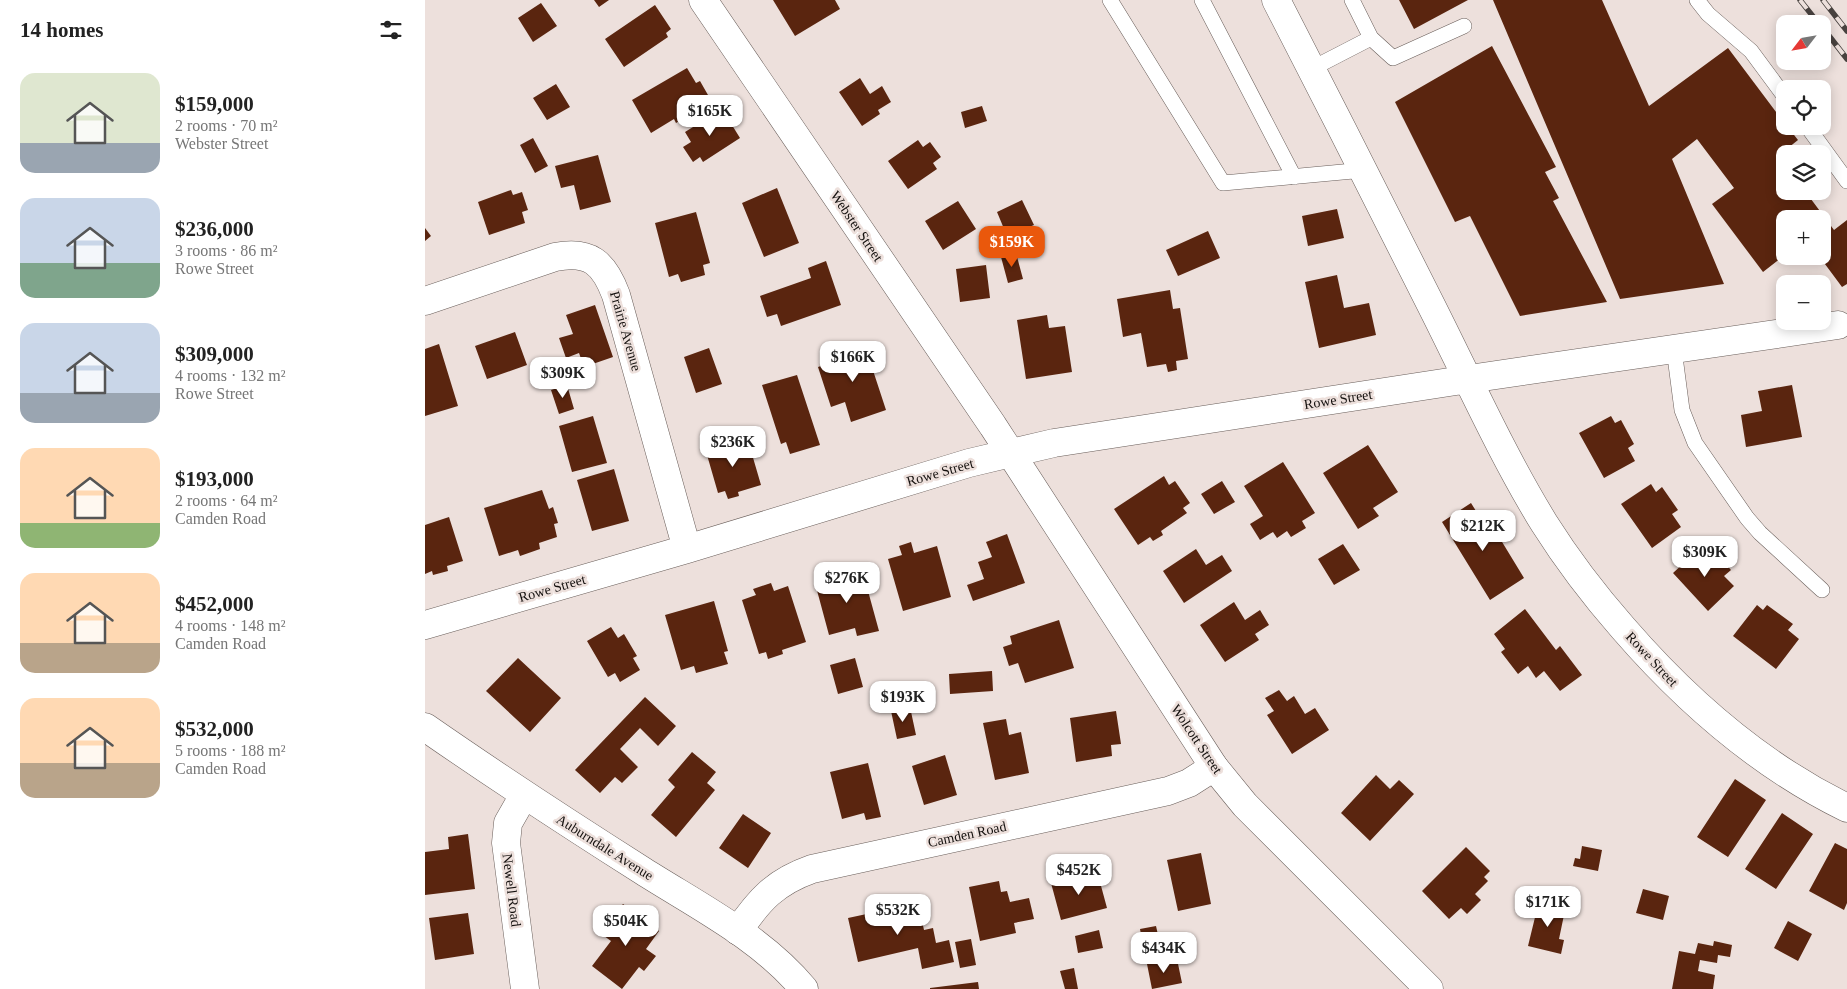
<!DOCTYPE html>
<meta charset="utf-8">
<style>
:root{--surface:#fff;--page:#f6f6f6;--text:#222;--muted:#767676;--accent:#ea580c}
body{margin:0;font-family:"Times New Roman",serif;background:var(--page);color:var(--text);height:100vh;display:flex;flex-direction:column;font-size:19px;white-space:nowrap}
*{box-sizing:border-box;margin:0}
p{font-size:16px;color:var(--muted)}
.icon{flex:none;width:28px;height:28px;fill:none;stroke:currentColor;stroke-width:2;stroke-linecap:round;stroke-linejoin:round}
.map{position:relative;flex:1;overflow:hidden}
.details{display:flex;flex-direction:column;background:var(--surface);width:425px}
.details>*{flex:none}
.needle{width:32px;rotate:239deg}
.fabs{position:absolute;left:1351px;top:15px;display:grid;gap:10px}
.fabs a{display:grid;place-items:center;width:55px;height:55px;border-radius:10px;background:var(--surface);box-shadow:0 2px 12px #0003;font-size:25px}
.price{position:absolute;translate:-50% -42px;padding:0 11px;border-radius:10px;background:#fff;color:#222;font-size:16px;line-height:32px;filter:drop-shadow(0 1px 2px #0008)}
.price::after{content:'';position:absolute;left:50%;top:30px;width:15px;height:11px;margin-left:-8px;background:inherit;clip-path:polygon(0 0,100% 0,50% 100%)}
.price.current{background:var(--accent);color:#fff}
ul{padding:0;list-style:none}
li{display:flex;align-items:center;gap:15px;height:125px;padding:0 20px}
li span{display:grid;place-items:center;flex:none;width:140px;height:100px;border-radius:15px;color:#555}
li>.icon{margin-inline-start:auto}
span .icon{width:60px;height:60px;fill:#fffc;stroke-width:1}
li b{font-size:21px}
h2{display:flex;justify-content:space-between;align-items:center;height:60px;padding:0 20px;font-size:21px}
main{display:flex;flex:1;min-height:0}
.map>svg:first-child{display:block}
.building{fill:#5a250f}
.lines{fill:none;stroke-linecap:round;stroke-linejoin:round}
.service-casing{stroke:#695e5a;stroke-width:16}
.minor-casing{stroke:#695e5a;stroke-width:29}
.tertiary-casing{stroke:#695e5a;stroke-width:29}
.service{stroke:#fff;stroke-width:15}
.minor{stroke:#fff;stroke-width:28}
.tertiary{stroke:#fff;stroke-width:28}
.rail-casing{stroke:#48423f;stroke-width:5.5}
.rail{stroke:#ede0dc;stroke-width:4;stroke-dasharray:11;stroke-linecap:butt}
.labels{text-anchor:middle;stroke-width:5;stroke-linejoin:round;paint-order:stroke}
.street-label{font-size:14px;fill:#15110f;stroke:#ede0dc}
</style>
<main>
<section class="details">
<h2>14 homes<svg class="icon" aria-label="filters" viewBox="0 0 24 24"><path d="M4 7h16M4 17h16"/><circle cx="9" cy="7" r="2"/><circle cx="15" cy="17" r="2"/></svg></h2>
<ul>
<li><span style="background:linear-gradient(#dfe7d0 70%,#9aa5b1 0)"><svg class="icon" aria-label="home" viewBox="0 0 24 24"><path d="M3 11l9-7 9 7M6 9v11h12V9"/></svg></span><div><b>$159,000</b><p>2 rooms · 70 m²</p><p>Webster Street</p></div></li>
<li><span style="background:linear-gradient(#c9d6e8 65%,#7fa58c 0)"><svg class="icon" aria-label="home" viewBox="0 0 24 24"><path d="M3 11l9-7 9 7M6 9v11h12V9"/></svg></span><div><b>$236,000</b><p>3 rooms · 86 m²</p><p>Rowe Street</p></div></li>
<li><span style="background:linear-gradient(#c9d6e8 70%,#9aa5b1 0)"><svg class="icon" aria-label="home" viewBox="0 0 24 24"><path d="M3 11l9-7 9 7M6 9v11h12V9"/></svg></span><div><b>$309,000</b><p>4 rooms · 132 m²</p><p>Rowe Street</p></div></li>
<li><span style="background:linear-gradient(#ffd9b3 75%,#8fb573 0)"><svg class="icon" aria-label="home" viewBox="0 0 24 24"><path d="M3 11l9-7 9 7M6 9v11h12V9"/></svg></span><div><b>$193,000</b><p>2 rooms · 64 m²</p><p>Camden Road</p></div></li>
<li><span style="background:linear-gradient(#ffd9b3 70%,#b9a48a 0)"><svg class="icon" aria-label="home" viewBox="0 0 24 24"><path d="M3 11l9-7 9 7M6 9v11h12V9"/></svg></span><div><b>$452,000</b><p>4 rooms · 148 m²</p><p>Camden Road</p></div></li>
<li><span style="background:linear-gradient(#ffd9b3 65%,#b9a48a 0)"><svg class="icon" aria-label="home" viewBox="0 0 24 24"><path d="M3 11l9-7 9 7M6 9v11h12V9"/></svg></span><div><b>$532,000</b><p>5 rooms · 188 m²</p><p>Camden Road</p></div></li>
</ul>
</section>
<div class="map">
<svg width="1422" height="989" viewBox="0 0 1422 989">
<rect width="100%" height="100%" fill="#ede0dc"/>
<!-- building -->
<path class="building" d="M169 0H184L174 7Z
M348 0H410L415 9 370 36Z
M974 0H1043L989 29Z
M1068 0H1177L1224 106 1303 48 1360 124V126H1362L1373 140 1353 156 1360 165V191H1380L1409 230 1422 220V284L1417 287 1394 256H1398V219H1360V255L1338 272 1287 204 1309 188 1272 139 1247 159 1299 284 1195 299Z
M116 3 132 26 108 42 93 18Z
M230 5 246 29 241 33 243 37 199 67 180 39Z
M1067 46 1131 167 1120 172 1134 198 1128 201 1182 302 1095 316 1045 216 1030 222 970 102Z
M262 68 271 83 275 81 287 102 251 123 249 119 226 133 207 100Z
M435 78 445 94 457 86 466 102 453 110 455 114 437 126 414 92Z
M131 84 145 107 122 120 108 98Z
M557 106 562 121 540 128 536 112Z
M297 109 315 138 278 162 275 157 268 162 258 147 266 142 260 132Z
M108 138 123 166 110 173 95 145Z
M493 140 498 147 505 142 516 157 508 163 512 169 483 189 463 161Z
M173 155 186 202 155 210 149 185 136 188 130 166Z
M352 188 374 243 339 257 317 203Z
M86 190 88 195 97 192 103 210 97 212 100 223 64 235 53 202Z
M597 200 609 225 582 236 572 212Z
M533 201 551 229 518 250 500 221Z
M912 209 919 238 883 246 877 216Z
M271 212 285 263 278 265 280 275 256 282 253 274 244 277 230 223Z
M0 228 6 236 0 241Z
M783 231 795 258 753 276 741 250Z
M591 253 598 279 583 283 576 257Z
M401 261 416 305 356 326 352 314 342 317 335 296 386 278 383 268Z
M561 265 565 298 535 302 531 269Z
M912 275 919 308 944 303 951 335 894 348 880 282Z
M745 290 748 309 755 308 763 359 751 361 752 370 743 372 741 364 722 367 716 333 698 337 692 299Z
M170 305 188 357 159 367 154 353 141 358 134 338 148 334 141 315Z
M622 315 624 328 640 326 647 372 601 379 592 320Z
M90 332 102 365 62 379 50 346Z
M439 343 461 410 426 422 420 402 406 407 393 367 416 359 413 351Z
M14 344 33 406 0 416V349Z
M284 348 297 384 271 393 259 357Z
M372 375 395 445 365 454 361 442 356 444 337 385Z
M142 385 149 409 134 414 126 390Z
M1367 385 1377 437 1321 447 1316 415 1337 411 1333 391Z
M168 416 182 463 147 472 134 426Z
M1186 416 1190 423 1196 420 1209 444 1203 448 1210 461 1179 478 1154 433Z
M309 440 311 448 324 444 336 485 313 492 314 496 303 499 300 491 293 493 280 448Z
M943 445 973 492 948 508 954 516 933 529 898 473Z
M858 462 890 513 877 521 881 528 866 537 862 531 852 538 848 532 835 540 825 524 838 516 819 486Z
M189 469 204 521 167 531 152 480Z
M739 476 744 485 750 481 765 503 758 508 762 513 736 531 738 535 728 541 725 537 713 545 689 509Z
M797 481 810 502 789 514 776 494Z
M1226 484 1231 492 1237 487 1253 510 1247 514 1256 527 1227 548 1196 504Z
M117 490 124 509 128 507 133 523 129 524 132 537 114 543 115 549 95 556 93 550 74 556 59 508Z
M1046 503 1066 535 1071 532 1099 578 1065 600 1017 522Z
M24 517 38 561 22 566 23 571 8 575 7 571 0 574V525Z
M582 534 600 583 548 601 542 585 559 579 553 562 567 557 561 542Z
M486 542 489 553 512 546 526 597 478 611 463 559 477 555 474 546Z
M918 544 935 570 909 585 893 559Z
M771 549 781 565 797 555 807 571 759 603 738 571Z
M1274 549 1281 557 1288 550 1306 570 1299 576 1309 586 1283 611 1248 573Z
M437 569 454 631 432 636 430 628 404 635 390 583Z
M346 583 349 591 363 586 381 642 357 650 358 654 343 659 341 652 334 654 317 600 331 595 328 589Z
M289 601 303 651 299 652 303 664 271 673 269 666 256 670 240 615Z
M809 602 820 620 835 610 844 625 830 634 834 640 800 662 775 625Z
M1332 605 1338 610 1342 605 1368 624 1363 630 1374 639 1351 669 1308 636Z
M1100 609 1131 650 1135 646 1157 675 1135 691 1119 671 1111 678 1103 666 1093 674 1076 652 1080 649 1069 634Z
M634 620 649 668 600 683 593 663 584 666 578 647 587 644 585 636Z
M186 627 193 638 199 634 212 656 208 658 215 670 195 682 190 673 183 677 162 641Z
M93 658 136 698 105 732 61 691Z
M430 658 438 687 413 694 405 665Z
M567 671 568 691 525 694 524 674Z
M854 690 862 701 869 696 880 714 890 708 904 730 867 754 842 715 849 711 840 698Z
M220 697 251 726 233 746 215 728 195 749 213 767 197 783 190 777 175 793 150 770Z
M485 707 491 735 472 739 466 711Z
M691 711 696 744 686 745 687 756 651 762 645 718Z
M581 719 584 735 596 732 604 773 570 780 558 723Z
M267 752 291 772 282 783 290 790 251 837 226 815 250 787 243 780Z
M520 755 532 795 499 805 487 766Z
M443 763 456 817 441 820 439 813 417 819 405 772Z
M951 775 965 789 974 780 989 794 945 841 916 813Z
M1310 779 1341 800 1303 857 1272 837Z
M1357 813 1388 834 1351 889 1320 869Z
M318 814 346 833 323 868 294 848Z
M43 834 50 889 0 895V852L24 849 23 837Z
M1410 843 1422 849V903L1419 910 1384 891Z
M1157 846 1177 850 1173 871 1148 866 1150 858 1155 859Z
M1041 847 1065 871 1059 877 1063 881 1050 894 1056 900 1042 914 1036 908 1024 919 997 891Z
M776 853 786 904 753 911 742 860Z
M672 871 682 908 636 920 626 883Z
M574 881 576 892 582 891 585 902 604 898 609 919 589 923 591 933 555 941 544 887Z
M1218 889 1244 896 1238 920 1211 913Z
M1123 897 1136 900 1133 913 1139 915 1134 939 1139 940 1136 954 1103 946 1113 905 1121 907Z
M493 903 499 930 508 928 511 943 524 940 529 962 497 969 493 948 433 962 423 918Z
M198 904 234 931 221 949 231 956 219 971 214 967 197 989 167 966 186 941 175 933Z
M43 913 49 954 10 960 4 918Z
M1363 921 1387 934 1373 961 1349 948Z
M731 926 736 948 719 951 715 929Z
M674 930 678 948 653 953 650 936Z
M546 939 551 965 535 968 530 942Z
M1289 941 1307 945 1305 957 1293 955 1292 963 1275 960 1273 971 1290 975 1288 989H1247L1254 951 1270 954 1273 943 1288 946Z
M752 959 757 983 727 989 722 964Z
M649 968 653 989H640L635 971Z
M553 982 554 989H505V988Z"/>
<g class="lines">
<defs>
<path id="service" d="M685 0 798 183 939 170
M777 0 869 177
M1272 0 1283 14 1326 51 1360 97
M946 38 968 58 1039 26
M886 69 946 38 927 0
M1382 126 1422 181
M1249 349 1257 410 1270 443 1322 518 1335 533 1397 590"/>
<path id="minor" d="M851 0C903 101 954 201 1005 303 1042 376 1076 453 1119 523 1143 561 1169 595 1198 628 1262 702 1334 765 1422 808
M0 301 130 257C165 250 179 263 191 295L262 549
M0 625 262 549 544 463 629 443 1044 379 1413 325
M99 795 83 823 81 843 100 989
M313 931C334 900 350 882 387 869L743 791 764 783 789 767"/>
<path id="tertiary" d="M278 0 568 426 789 767 820 805 1004 989
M0 727C72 777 144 824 218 871 273 906 337 938 379 989"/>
</defs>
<!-- service casing -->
<use href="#service" class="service-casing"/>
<!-- minor casing -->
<use href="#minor" class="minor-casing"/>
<!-- tertiary casing -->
<use href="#tertiary" class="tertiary-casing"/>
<!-- service -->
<use href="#service" class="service"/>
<!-- minor -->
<use href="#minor" class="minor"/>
<!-- tertiary -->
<use href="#tertiary" class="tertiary"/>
<defs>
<path id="rail" d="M1375 0 1394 24
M1398 0 1422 31
M1398 28 1422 59"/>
</defs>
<!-- rail casing -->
<use href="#rail" class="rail-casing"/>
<!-- rail -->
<use href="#rail" class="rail"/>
</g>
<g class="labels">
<!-- street labels -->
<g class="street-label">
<text transform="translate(432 226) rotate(56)" y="5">Webster Street</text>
<text transform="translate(201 331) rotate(74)" y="5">Prairie Avenue</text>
<text transform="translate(913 399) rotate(-9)" y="5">Rowe Street</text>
<text transform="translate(515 472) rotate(-16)" y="5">Rowe Street</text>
<text transform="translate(127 588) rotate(-16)" y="5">Rowe Street</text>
<text transform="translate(1227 659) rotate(47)" y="5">Rowe Street</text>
<text transform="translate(772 739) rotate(56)" y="5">Wolcott Street</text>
<text transform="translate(542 834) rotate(-12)" y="5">Camden Road</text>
<text transform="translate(180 847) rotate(32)" y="5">Auburndale Avenue</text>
<text transform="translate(87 890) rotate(83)" y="5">Newell Road</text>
</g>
</g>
</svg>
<div class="fabs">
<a><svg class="needle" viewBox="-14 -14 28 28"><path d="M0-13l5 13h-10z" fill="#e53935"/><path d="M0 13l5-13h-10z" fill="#767676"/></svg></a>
<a><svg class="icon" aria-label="locate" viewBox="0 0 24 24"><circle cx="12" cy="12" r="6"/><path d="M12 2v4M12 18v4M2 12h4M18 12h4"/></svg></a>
<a><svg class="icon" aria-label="layers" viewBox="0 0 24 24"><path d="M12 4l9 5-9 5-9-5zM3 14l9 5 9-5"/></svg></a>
<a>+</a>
<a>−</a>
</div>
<b class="price" style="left:285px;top:137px">$165K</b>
<b class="price current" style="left:587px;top:268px">$159K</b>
<b class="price" style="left:428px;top:383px">$166K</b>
<b class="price" style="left:138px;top:399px">$309K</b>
<b class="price" style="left:308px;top:468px">$236K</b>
<b class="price" style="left:1058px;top:552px">$212K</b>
<b class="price" style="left:1280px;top:578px">$309K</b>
<b class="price" style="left:422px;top:604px">$276K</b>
<b class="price" style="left:478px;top:723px">$193K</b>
<b class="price" style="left:654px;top:896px">$452K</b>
<b class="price" style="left:1123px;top:928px">$171K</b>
<b class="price" style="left:473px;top:936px">$532K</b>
<b class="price" style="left:201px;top:947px">$504K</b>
<b class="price" style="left:739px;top:974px">$434K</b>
</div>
</main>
